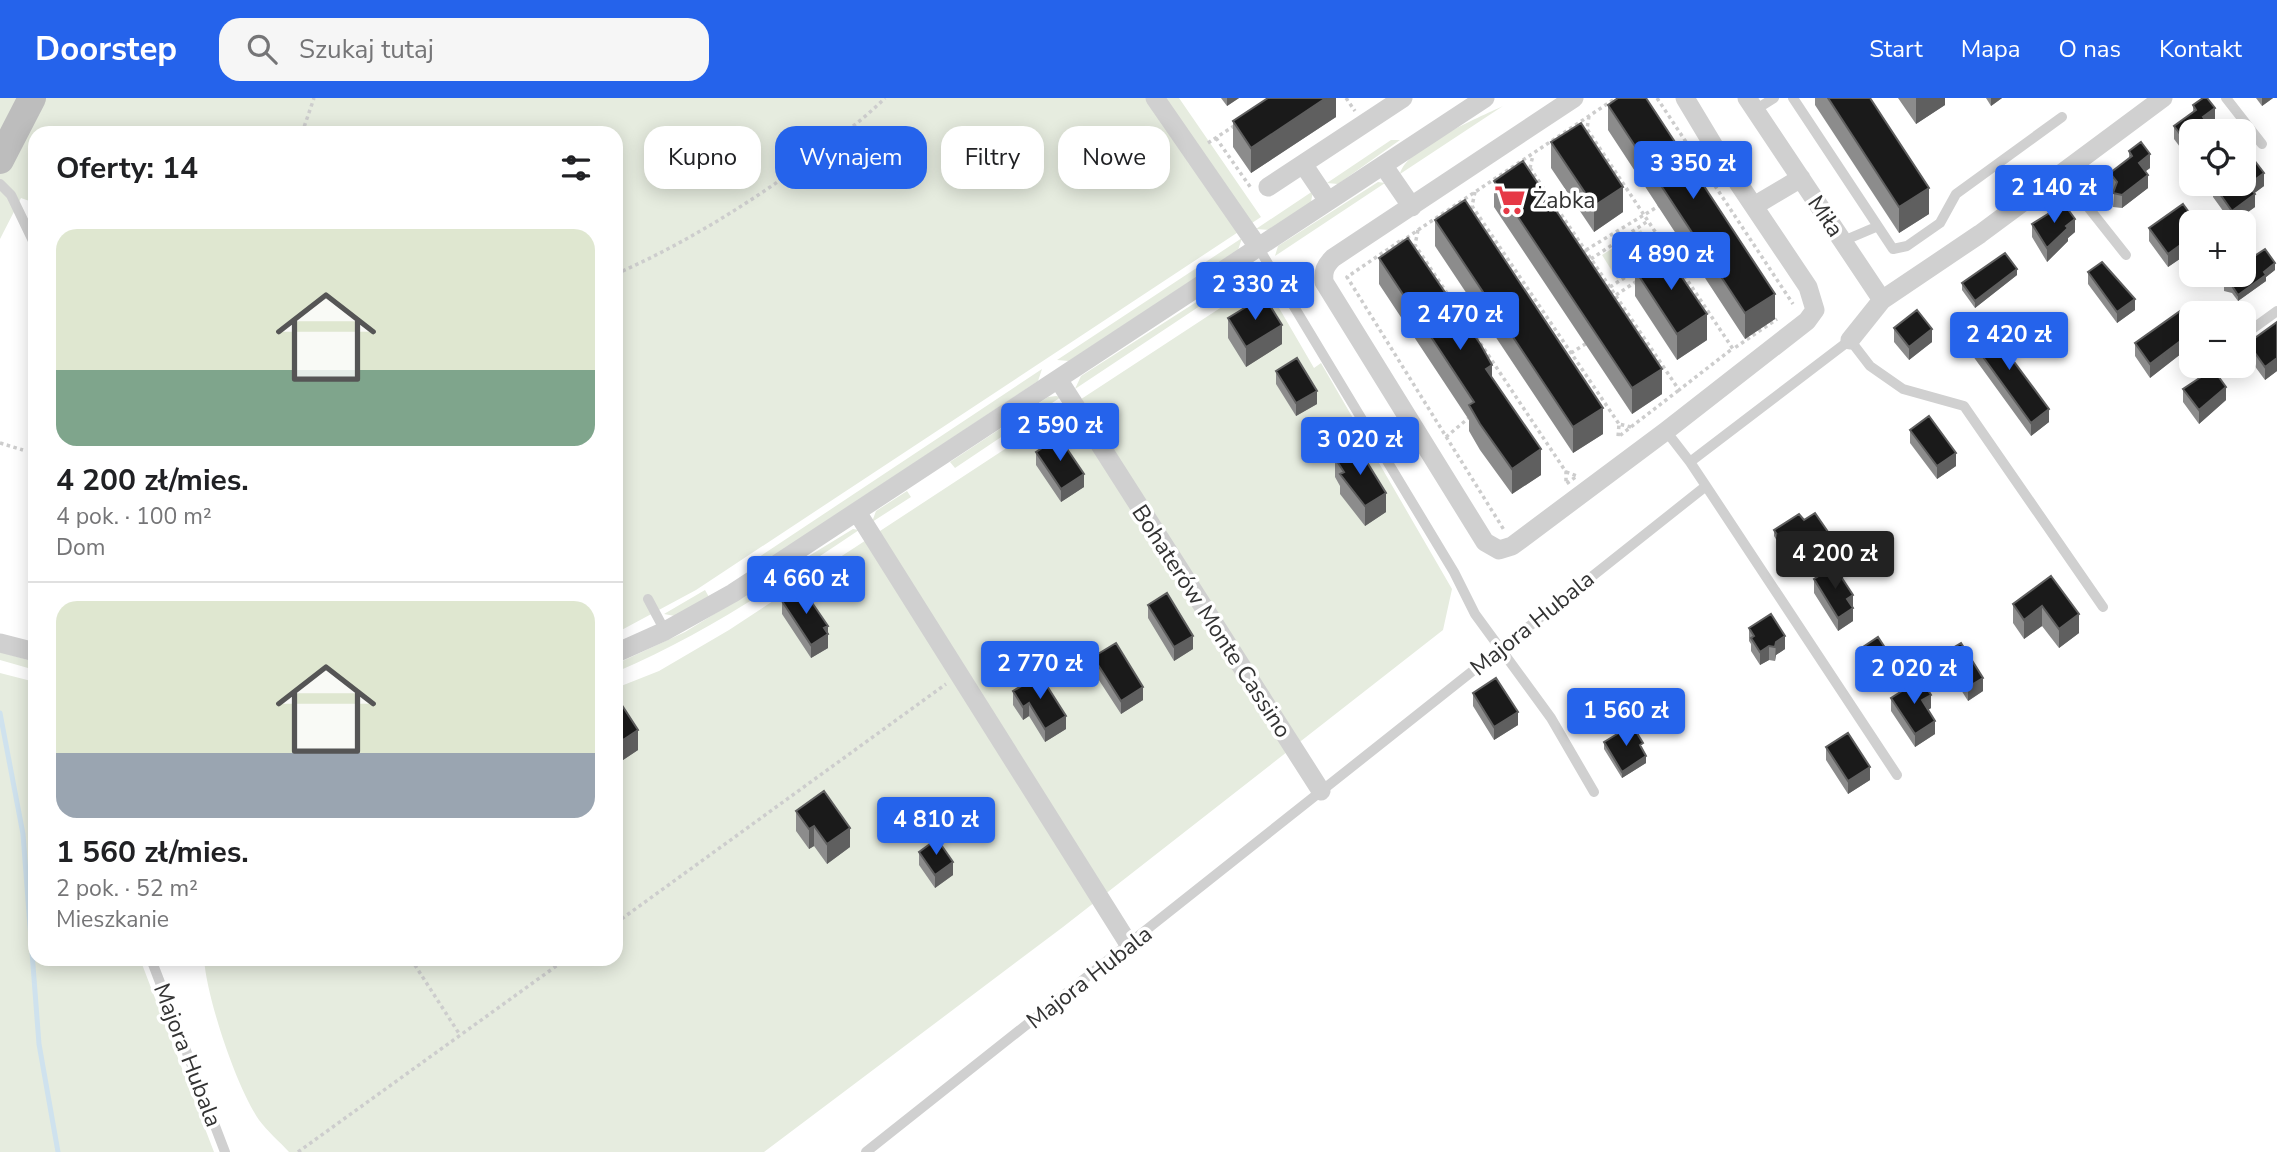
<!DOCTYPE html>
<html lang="pl">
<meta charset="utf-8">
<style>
:root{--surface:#fff;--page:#f6f6f6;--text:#202124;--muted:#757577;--line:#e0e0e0;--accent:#2563eb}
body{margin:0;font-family:"Nunito Sans",sans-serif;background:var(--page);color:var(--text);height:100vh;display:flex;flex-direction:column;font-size:26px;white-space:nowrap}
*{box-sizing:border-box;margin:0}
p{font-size:23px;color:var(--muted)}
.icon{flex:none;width:38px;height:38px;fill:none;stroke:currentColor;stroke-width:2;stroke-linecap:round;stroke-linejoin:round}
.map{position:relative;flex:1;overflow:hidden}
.sheet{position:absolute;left:28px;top:28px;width:595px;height:840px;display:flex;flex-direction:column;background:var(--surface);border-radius:21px;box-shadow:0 4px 18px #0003}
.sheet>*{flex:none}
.top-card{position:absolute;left:644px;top:28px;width:665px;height:63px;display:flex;gap:14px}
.fabs{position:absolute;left:2179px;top:21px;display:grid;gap:14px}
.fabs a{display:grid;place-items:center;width:77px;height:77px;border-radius:14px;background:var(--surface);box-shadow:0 4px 18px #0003;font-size:35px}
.price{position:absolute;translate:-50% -60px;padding:0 16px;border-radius:7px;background:var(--accent);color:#fff;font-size:23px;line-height:46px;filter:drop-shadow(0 2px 4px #0008)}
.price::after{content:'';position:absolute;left:50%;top:42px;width:21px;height:16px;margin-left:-10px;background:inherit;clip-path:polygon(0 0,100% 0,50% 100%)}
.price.on{background:#222;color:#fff}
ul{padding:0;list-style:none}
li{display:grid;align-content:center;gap:14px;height:371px;padding:0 28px}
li+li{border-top:2px solid var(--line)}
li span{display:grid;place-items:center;height:217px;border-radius:21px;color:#555}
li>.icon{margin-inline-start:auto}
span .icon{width:126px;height:126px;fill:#fffc;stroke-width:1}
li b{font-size:30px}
h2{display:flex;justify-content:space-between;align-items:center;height:84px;padding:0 28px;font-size:30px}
.chip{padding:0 24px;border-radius:21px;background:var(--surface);box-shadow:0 4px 18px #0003;font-size:24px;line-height:63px}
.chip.on{background:var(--accent);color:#fff}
header{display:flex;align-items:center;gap:42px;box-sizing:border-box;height:98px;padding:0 35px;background:var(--accent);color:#fff}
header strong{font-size:33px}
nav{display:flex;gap:38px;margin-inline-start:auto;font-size:24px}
.search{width:490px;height:63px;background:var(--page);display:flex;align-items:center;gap:18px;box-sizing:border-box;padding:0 24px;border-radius:21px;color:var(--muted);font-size:26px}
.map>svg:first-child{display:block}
.green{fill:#e6ecdf}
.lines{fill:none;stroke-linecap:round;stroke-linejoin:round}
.stream{stroke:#cfe2ee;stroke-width:5}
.path{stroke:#cdcdcd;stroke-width:3.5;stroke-dasharray:3.5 3.5;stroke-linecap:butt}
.lane{stroke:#d0d0d0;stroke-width:10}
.street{stroke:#d0d0d0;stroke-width:19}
.secondary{stroke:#bdbdbd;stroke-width:28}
.wall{fill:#8c8c8c}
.shaded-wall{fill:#5f5f5f}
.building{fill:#1a1a1a;stroke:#5f5f5f;stroke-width:2}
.labels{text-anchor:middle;stroke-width:7;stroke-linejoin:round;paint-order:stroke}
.poi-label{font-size:23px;fill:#333;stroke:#fff;text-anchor:start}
.street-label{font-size:23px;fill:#333;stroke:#fff}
</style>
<header>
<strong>Doorstep</strong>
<div class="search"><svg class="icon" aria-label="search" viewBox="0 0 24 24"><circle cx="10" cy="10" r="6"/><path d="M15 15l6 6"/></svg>Szukaj tutaj</div>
<nav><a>Start</a><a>Mapa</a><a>O nas</a><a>Kontakt</a></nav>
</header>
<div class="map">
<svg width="2277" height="1054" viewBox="0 0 2277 1054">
<rect width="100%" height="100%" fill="#fff"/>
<!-- green -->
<path class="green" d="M0 0H1179L1261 119 696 492 616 535V35H35V105L21 100 0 141Z
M1503 8 1400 76C1407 49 1478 20 1503 8Z
M1391 42H1400L1338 86 1327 85Z
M1378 84 1385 85 1275 158 1278 148Z
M1313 93 1311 104 1270 132 1256 131Z
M1641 132 1656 156 1617 181 1602 157Z
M1242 140 1238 152 1069 263 1057 262Z
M1254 167 1260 168 1075 291 1081 278Z
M1240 197 1275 203 1314 270 1321 265 1452 491 1443 532 1063 829 764 1054H289C280 1044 267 1033 259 1022 236 988 207 901 204 861H616V590L659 573 729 532Z
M1042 271 1038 283 754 471 750 465Z
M1056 298 1061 299 955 370 950 364 1048 299Z
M907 393 911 399 872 424 876 413Z
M853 431 859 432C780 485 703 537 616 574V566L685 534Z
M705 492 709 499 675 518 664 516Z
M0 554 35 564V572L0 562Z
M0 575 35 584V861H140L214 1054H0Z"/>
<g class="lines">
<!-- stream -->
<path class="stream" d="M0 615 23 736 39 946 58 1054"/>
<!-- path -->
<path class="path" d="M1346 0 1355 13
M1657 0 1793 206
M1589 18 1587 31 1733 251 1777 221
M302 35 314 0
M1216 40 1251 90
M1208 45 1237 26
M1523 68 1530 70 1533 57
M1530 70 1679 292 1732 251
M1475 94 1472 108 1619 326
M1418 132 1616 0
M1400 143 1347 179 1504 432
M1401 144 1418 132 1415 147 1566 374
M1586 152 1662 106
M1591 161 1648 123
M616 176C686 145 748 106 810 61 836 41 862 23 885 0
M1610 189 1638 171
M1616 197 1637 183
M1470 229 1485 218
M1571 255 1587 245
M1631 329 1619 326 1618 339 1679 292
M1446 339 1471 318
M0 345 23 352
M1566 374 1577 378 1566 386Z
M616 825 946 586
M411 861 460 937
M298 1054 566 861"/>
<!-- lane -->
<path class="lane" d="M1793 0 1893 151 1907 148 1940 125 1956 96 2062 19
M2226 0 2262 46
M1755 12 1774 0
M2061 75 2126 157
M0 86 11 97 35 147
M1843 143 1876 129
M1258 149 1454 474 1475 516 1551 620 1594 694
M2244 237 2277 213
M1666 333 1690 364
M1706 388 1897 677
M648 501 665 533
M151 861 225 1054
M866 1054 1706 388 1690 364 1850 242 1870 268 1903 291 1964 308 2103 509"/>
<!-- street -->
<path class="street" d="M1155 0 1258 149
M1574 0 1333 160C1325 168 1323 173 1324 184L1485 444 1499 452 1512 448 1666 333 1807 223 1815 212 1808 189 1718 55 1685 0
M1747 0 1882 202
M1303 66 1328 103
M1383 67 1412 109
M1268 89 1403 0
M1754 108 1801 80
M1850 242 1882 202 1980 136 2163 0
M1058 281 1321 693
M857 414 1130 848
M0 545 35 554
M616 555 665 533 733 495 1485 0"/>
<!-- secondary -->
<path class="secondary" d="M0 62 32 0"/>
</g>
<!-- wall -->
<path class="wall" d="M1221 0H1239L1227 8Z
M1336 0V19L1251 75 1233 49V23Z
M1815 0H1870L1929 116 1899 135 1815 7Z
M1898 0H1945V7L1916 26Z
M1986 0H2002L1991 8Z
M2256 0H2273L2262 8Z
M1608 7 1775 221 1745 241 1608 32Z
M2193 7 2215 23 2210 27 2212 33 2189 61 2174 41V28L2193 14Z
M1551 44 1623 114 1594 134 1551 70Z
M2129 53 2150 70 2146 73 2148 90 2122 110 2113 109 2114 93 2110 88V75L2129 60Z
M1494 83 1662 296 1632 316 1494 109Z
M2213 86 2264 88 2254 95 2255 109 2234 124H2231L2213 99Z
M1435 122 1603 336 1573 355 1435 148Z
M2032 126 2075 134 2068 140V143L2047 164 2032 139Z
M2149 130 2190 144V154L2168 169 2149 143Z
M1379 160 1541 377 1512 396 1480 352 1469 333V322L1379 186Z
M1635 172 1707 242 1677 262 1635 198Z
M2275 172 2266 179V183L2238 203 2232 195 2224 193V187Z
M2088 174 2135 212 2117 225 2088 186Z
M2017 177 1975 210 1962 192V185Z
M1228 220 1282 246 1246 269 1228 240Z
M2191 223V248L2150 280 2135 258V245Z
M2277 224V273L2265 282 2248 259V245Z
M1894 230 1932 244 1909 262 1894 244Z
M1970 241 2049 324 2031 338 1970 254Z
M1276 273 1317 306 1296 318 1276 286Z
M2183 291 2226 302 2199 326 2183 304Z
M1910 332 1956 368 1937 381 1910 345Z
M1036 354 1084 389 1061 404 1036 367Z
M1335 360 1362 363 1386 414 1365 428 1340 396V388L1335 379Z
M1804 422 1828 441 1813 450 1816 461 1797 474 1774 438V432Z
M2051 478 2079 535 2059 550 2042 528 2024 541 2013 525V506Z
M1814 481 1853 509V523L1838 533 1814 495Z
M782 503 828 528V550L811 560 782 516Z
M1148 507 1193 551 1174 563 1148 520Z
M1749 530 1785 551 1776 557 1775 563 1769 562 1760 567 1751 553V546L1749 543Z
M1857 553 1895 579 1875 592 1857 566Z
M1946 554 1983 593 1968 603 1946 568Z
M1093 559 1143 602 1121 616 1093 573Z
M1013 593 1066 631 1045 644 1029 618 1023 622 1013 607Z
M1473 595 1518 627 1494 642 1473 608Z
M616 598 638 652 623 662 616 651Z
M1891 600 1931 610 1928 612 1935 636 1915 649 1891 613Z
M1604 644 1642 652 1646 665 1622 680 1604 651Z
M1826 649 1870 682 1848 696 1826 662Z
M796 713 850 749 827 766 814 748 809 751 796 733Z
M919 754 953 777 935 790 919 767Z"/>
<!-- shaded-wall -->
<path class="shaded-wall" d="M1227 0H1239L1227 8Z
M1326 0H1336V19L1251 75V50Z
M1916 0H1945V7L1916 26Z
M1991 0H2002L1991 8Z
M2262 0H2273L2262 8Z
M2215 10V23L2203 32V19Z
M2191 47V60L2189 61V48Z
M2150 56V70L2139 78V65Z
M2264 75V88L2248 100V87Z
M2148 77V90L2122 110V97Z
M1623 89V114L1594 134V108Z
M1929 90V116L1899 135V109Z
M2255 96V109L2234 124H2232V113Z
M2075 121V134L2068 140V143L2047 164V150L2066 128Z
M2191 130 2190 154 2168 169V156L2185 134Z
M2275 165V172L2266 179V183L2238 203V197L2264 174Z
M2017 171V177L1975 210V203Z
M1775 196V221L1745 241V215Z
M2135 201V212L2117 225V214Z
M1707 216V242L1677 262V236Z
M1282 227V246L1246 269V249Z
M1932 231V244L1909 262V249Z
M2191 235V248L2150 280V266Z
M2277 260V273L2265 282V269Z
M1492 267V292L1486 271Z
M1662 271V296L1632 316V290Z
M2226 289V302L2199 326V312Z
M1317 293V306L1296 318V305Z
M1603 310V336L1573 355V329Z
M2049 311V324L2031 338V325Z
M1541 351V377L1512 396V371Z
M1956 355V368L1937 381V368Z
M1084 376V389L1061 404V391Z
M1386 395V414L1365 428V408Z
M1828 434V441L1810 452V445Z
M1816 455V461L1797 474V467Z
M1853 497V523L1838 533V520L1847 501Z
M2042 508V528L2024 541V522Z
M2079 516V535L2059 550V531Z
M828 528V550L811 560V547L824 530Z
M1193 538V551L1174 563V549Z
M1785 538V551L1776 557 1775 563 1776 544Z
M1769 548V562L1760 567V554Z
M1895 565V579L1875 592V579Z
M1983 580V593L1968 603V589Z
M1143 589V602L1121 616V603Z
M1931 597V610L1922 616V602Z
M1029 605V618L1023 622V609Z
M1518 614V627L1494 642V629Z
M1066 618V631L1045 644V631Z
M1935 623V636L1915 649V636Z
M638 632V652L623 662V642Z
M1646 658V665L1622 680V674Z
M1870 669V682L1848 696V683Z
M814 728V748L809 751V731Z
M850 730V749L827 766V746Z
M953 764V777L935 790V777Z"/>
<!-- building -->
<path class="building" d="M1268 0H1326L1251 50 1233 23Z
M1618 0H1646L1775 196 1745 215 1608 7Z
M1828 0H1870L1929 90 1899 109Z
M2203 0H2207L2215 10 2203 19 2212 31 2209 33H2191V47L2189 48 2174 28 2196 12 2193 7Z
M1581 25 1623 89 1594 108 1551 44Z
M2141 44 2150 56 2139 65 2148 77 2122 97 2113 95 2117 84 2110 75 2132 58 2129 53Z
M2251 58 2264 75 2248 87 2255 96 2232 113 2213 86H2244V64Z
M1523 63 1662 271 1632 290 1494 83Z
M1465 102 1603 310 1573 329 1435 122Z
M2064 106 2075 121 2066 128 2068 130 2047 150 2032 126Z
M2183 106 2196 124H2191V130L2185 134 2190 140 2168 156 2149 130Z
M1408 140 1481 247 1492 267 1486 271 1541 351 1512 371 1480 326 1469 307 1474 304 1379 160Z
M2265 151 2275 165 2264 174 2266 177 2238 197 2232 188 2224 187 2226 177H2244V165Z
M1664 153 1707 216 1677 236 1635 172Z
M2005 155 2017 171 1975 203 1962 185Z
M2102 164 2135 201 2117 214 2088 174Z
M1264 198 1282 227 1246 249 1228 220Z
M2183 211 2191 223V235L2150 266 2135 245Z
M1917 212 1932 231 1909 249 1894 230Z
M2277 224V260L2265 269 2248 245Z
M1991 225 2016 259 2012 261 2049 311 2031 325 1970 241Z
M1297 260 1317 293 1296 305 1276 273Z
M2213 271 2226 289 2199 312 2183 291Z
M1929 318 1956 355 1937 368 1910 332Z
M1059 339 1084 376 1061 391 1036 354Z
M1353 348 1362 363 1365 361 1386 395 1365 408 1340 376 1344 374 1335 360Z
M1815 415 1828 434 1810 445 1816 455 1797 467 1774 432 1799 416 1804 422Z
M1834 468 1853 497 1847 501 1853 510 1838 520 1814 481Z
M2051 478 2079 516 2059 531 2042 508 2024 522 2013 506Z
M802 490 828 528 824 530 828 536 811 547 782 503Z
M1167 495 1193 538 1174 549 1148 507Z
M1771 516 1785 538 1776 544 1775 549 1769 548 1760 554 1751 540 1754 538 1749 530Z
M1878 539 1895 565 1875 579 1857 553Z
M1116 545 1143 589 1121 603 1093 559Z
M1961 545 1983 580 1968 589 1946 554Z
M1040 577 1066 618 1045 631 1029 605 1023 609 1013 593Z
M1496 580 1518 614 1494 629 1473 595Z
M1921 581 1931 597 1922 602 1935 623 1915 636 1891 600Z
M616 598 638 632 623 642 616 631Z
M1632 627 1643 645 1640 647 1646 658 1622 674 1604 644Z
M1848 635 1870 669 1848 683 1826 649Z
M824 693 850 730 827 746 814 728 809 731 796 713Z
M937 741 953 764 935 777 919 754Z"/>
<!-- icons -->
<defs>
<symbol id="supermarket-bare" viewBox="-9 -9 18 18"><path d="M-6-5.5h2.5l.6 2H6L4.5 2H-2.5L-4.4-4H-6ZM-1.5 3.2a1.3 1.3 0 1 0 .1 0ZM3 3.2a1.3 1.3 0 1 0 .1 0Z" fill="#e63946" stroke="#fff" stroke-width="2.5" paint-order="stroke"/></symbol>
</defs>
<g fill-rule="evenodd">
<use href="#supermarket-bare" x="1488" y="80" width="44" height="44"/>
</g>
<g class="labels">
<!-- poi labels -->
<g class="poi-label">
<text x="1533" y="110">Żabka</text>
</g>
<!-- street labels -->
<g class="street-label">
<text transform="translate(1826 118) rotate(56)" y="8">Miła</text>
<text transform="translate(1212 523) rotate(57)" y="8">Bohaterów Monte Cassino</text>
<text transform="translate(1532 525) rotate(-39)" y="8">Majora Hubala</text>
<text transform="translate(1089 879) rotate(-38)" y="8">Majora Hubala</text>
<text transform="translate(188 957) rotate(69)" y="8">Majora Hubala</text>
</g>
</g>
</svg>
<div class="fabs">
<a><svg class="icon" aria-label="locate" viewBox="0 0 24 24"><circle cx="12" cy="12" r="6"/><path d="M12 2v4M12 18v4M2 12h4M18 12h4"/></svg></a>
<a>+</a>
<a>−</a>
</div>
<b class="price" style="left:1693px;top:103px">3 350 zł</b>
<b class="price" style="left:2054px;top:127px">2 140 zł</b>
<b class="price" style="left:1671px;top:194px">4 890 zł</b>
<b class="price" style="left:1255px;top:224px">2 330 zł</b>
<b class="price" style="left:1460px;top:254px">2 470 zł</b>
<b class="price" style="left:2009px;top:274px">2 420 zł</b>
<b class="price" style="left:1060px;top:365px">2 590 zł</b>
<b class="price" style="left:1360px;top:379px">3 020 zł</b>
<b class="price on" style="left:1835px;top:493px">4 200 zł</b>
<b class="price" style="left:806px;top:518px">4 660 zł</b>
<b class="price" style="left:1040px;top:603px">2 770 zł</b>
<b class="price" style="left:1914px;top:608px">2 020 zł</b>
<b class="price" style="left:1626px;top:650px">1 560 zł</b>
<b class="price" style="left:936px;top:759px">4 810 zł</b>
<div class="top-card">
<a class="chip">Kupno</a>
<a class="chip on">Wynajem</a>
<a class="chip">Filtry</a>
<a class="chip">Nowe</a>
</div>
<section class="sheet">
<h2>Oferty: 14<svg class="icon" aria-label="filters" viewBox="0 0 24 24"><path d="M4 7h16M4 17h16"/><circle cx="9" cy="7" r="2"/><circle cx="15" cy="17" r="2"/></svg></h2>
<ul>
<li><span style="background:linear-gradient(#dfe7d0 65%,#7fa58c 0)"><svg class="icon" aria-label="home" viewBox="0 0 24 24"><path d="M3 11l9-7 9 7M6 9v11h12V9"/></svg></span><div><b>4 200 zł/mies.</b><p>4 pok. · 100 m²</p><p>Dom</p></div></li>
<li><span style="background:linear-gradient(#dfe7d0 70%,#9aa5b1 0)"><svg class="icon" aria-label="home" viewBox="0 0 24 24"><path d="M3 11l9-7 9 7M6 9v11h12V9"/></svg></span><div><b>1 560 zł/mies.</b><p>2 pok. · 52 m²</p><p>Mieszkanie</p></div></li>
</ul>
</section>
</div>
